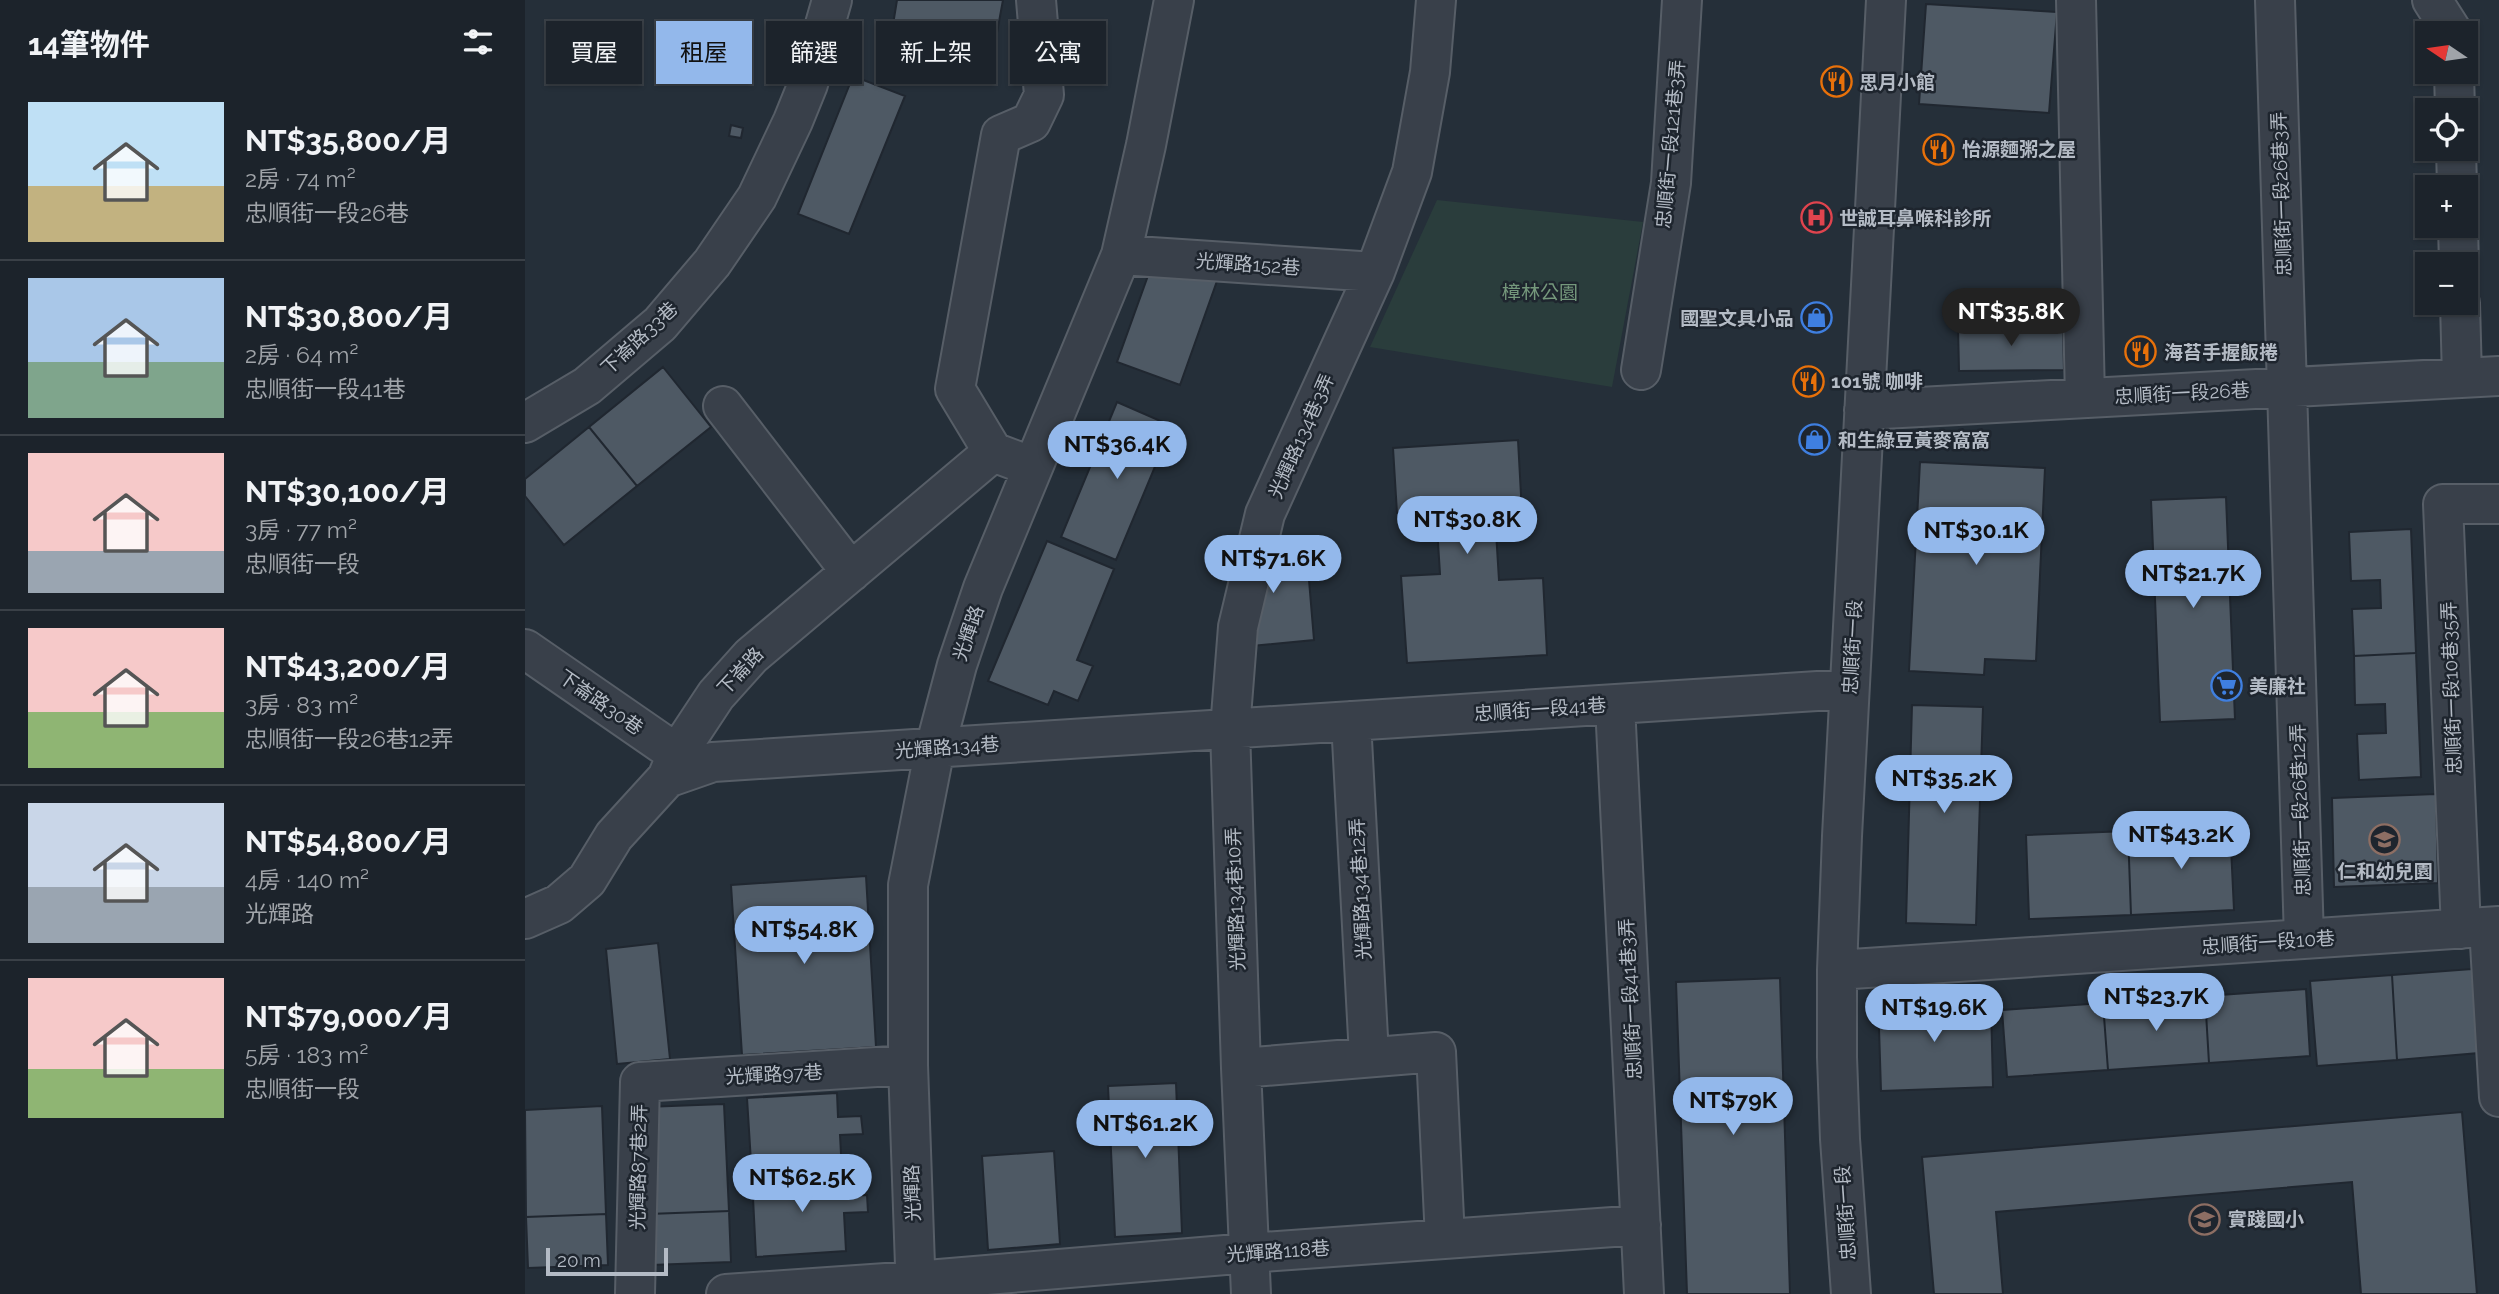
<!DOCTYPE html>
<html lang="zh-TW">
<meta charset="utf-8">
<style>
:root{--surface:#1c232b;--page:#252b33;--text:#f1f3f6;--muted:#a0a4a9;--line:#3a4047;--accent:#93b8eb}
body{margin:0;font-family:Raleway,"Noto Sans TC",sans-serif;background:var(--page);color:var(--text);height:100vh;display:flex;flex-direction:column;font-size:26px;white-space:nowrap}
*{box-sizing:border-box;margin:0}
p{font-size:23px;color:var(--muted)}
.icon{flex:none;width:38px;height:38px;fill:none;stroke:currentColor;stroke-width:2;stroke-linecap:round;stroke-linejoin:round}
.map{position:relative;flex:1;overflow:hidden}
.drawer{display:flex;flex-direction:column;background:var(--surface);width:525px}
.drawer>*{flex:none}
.guide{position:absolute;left:21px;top:21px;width:665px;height:63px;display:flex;gap:14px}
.needle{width:46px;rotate:283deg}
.controls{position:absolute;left:1890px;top:21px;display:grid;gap:14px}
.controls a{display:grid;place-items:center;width:63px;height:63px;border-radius:0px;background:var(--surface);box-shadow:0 2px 5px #0004,0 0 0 2px var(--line);font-size:35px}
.scale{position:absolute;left:21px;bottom:18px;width:122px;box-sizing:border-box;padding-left:7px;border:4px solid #b4bbc5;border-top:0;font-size:19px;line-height:24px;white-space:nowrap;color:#b4bbc5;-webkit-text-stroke:5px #1e252e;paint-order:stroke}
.price{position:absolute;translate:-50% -60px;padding:0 16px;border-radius:24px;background:var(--accent);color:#111;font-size:23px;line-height:46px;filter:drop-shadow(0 2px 4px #0008)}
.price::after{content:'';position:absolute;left:50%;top:42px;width:21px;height:16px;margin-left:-10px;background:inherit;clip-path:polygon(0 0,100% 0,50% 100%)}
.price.selected{background:#222;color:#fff}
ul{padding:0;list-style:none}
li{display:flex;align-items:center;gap:21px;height:175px;padding:0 28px}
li+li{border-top:2px solid var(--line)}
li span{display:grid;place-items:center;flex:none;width:196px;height:140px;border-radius:0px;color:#555}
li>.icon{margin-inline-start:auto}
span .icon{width:84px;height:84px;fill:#fffc;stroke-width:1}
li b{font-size:30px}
h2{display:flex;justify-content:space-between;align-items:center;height:84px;padding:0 28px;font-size:30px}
.chip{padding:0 24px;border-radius:0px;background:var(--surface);box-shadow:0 2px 5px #0004,0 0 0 2px var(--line);font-size:24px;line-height:63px}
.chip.selected{background:var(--accent);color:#111}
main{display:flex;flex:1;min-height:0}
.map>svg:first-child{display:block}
.green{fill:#2a3d3c}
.building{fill:#4e5964;stroke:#202730;stroke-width:2}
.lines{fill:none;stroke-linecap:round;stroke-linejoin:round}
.minor-casing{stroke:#575e67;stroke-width:42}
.minor{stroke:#39404a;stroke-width:38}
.labels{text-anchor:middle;stroke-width:5;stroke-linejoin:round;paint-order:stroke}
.poi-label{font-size:19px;font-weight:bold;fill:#b4bbc5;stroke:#1e252e;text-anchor:start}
.street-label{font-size:19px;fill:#b4bbc5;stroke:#1e252e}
.park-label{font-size:19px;fill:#75987c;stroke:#1e252e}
</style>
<main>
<section class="drawer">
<h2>14筆物件<svg class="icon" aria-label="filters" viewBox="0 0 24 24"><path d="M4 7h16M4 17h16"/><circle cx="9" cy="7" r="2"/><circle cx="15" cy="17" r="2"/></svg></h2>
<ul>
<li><span style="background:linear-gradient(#bfe0f5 60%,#c2b280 0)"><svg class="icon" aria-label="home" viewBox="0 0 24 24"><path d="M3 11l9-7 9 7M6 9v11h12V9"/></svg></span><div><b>NT$35,800/月</b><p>2房 · 74 m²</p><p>忠順街一段26巷</p></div></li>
<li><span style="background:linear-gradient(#a9c7e8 60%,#7fa58c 0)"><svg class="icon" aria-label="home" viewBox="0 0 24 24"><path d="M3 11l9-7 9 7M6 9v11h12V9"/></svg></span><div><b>NT$30,800/月</b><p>2房 · 64 m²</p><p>忠順街一段41巷</p></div></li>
<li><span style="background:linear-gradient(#f6c9c9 70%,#9aa5b1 0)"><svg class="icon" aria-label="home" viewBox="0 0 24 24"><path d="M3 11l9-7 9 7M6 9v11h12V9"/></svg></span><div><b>NT$30,100/月</b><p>3房 · 77 m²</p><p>忠順街一段</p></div></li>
<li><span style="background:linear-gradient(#f6c9c9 60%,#8fb573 0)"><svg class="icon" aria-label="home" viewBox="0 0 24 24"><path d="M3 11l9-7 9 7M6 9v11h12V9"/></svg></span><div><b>NT$43,200/月</b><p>3房 · 83 m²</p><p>忠順街一段26巷12弄</p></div></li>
<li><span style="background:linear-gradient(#c9d6e8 60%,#9aa5b1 0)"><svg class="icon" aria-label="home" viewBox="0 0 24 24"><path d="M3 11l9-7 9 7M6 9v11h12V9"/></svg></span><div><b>NT$54,800/月</b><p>4房 · 140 m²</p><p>光輝路</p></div></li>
<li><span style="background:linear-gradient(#f6c9c9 65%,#8fb573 0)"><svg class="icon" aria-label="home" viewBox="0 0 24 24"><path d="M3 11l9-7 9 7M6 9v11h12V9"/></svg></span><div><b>NT$79,000/月</b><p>5房 · 183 m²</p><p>忠順街一段</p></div></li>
</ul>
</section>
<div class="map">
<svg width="1974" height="1294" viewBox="0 0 1974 1294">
<rect width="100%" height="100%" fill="#252f39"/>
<!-- green -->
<path class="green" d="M912 200 1118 222 1087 387 845 347Z"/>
<!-- building -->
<path class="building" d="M372 0H478L467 60 365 43Z
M1401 4 1532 12 1524 113 1394 104Z
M328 76 380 96 324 234 273 214Z
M206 125 218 128 216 138 204 136Z
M629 259 692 281 655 385 592 362Z
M1538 325 1539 370 1434 371 1433 327Z
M138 367 186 427 112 486 64 427Z
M592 402 647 426 591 560 536 537Z
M64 427 112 486 39 545 0 496V479Z
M993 440 997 513 970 515 974 580 1018 578 1022 655 882 663 876 576 915 574 911 511 872 513 868 448Z
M1395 462 1520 468 1511 661 1460 659 1459 675 1384 671Z
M1701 497 1710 719 1635 722 1626 500Z
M1886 529 1891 653 1829 656 1827 609 1856 608 1855 580 1826 581 1824 532Z
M522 541 589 569 552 660 568 666 553 701 529 691 523 705 463 681Z
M781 544 789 640 716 647 707 551Z
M1891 653 1896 777 1834 780 1832 734 1861 733 1860 704 1830 705 1829 656Z
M1387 705 1458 707 1451 925 1381 923Z
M1911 794 1913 883 1809 887 1807 798Z
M1705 826 1709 910 1606 915 1603 831Z
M1603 831 1606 915 1504 919 1501 835Z
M341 876 351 1047 217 1055 206 885Z
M133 943 145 1059 92 1064 81 949Z
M1947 969 1954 1053 1872 1060 1867 975Z
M1867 975 1872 1060 1792 1066 1785 981Z
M1255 978 1265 1294H1162L1151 982Z
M1781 989 1785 1056 1684 1063 1680 996Z
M1430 994 1431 1006 1466 1005 1468 1087 1356 1091 1353 997Z
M1680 996 1684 1063 1583 1070 1578 1003Z
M1578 1003 1583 1070 1482 1077 1477 1010Z
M651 1083 657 1233 590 1237 583 1086Z
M312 1093 313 1117 336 1116 338 1134 315 1135 317 1172 227 1178 222 1098Z
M199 1104 204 1211 124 1214 120 1107Z
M77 1106 81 1214 1 1217 0 1110Z
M1937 1112 1952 1294H1836L1827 1182 1471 1212 1478 1294H1409L1397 1157Z
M529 1151 535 1244 463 1250 457 1156Z
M317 1172 318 1196 342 1195 343 1212 319 1213 321 1251 231 1257 227 1178Z
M204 1211 206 1262 126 1265 124 1214Z
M81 1214 83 1265 3 1268 1 1217Z"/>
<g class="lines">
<defs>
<path id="minor" d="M1551 0 1560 398
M1750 0 1779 939
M1907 0 1928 33
M1929 72 1930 110
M1931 149 1932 187
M1933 226 1934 264
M596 255 850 272
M1935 303 1937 378
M1116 370 1146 183 1157 0
M198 406 326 572
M1339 410 1974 376
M0 423 62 386 135 324 187 263 232 197 268 121 283 84 307 0
M468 452 430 389 476 135 506 122 519 95 511 0
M0 649 152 754
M1090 705 1119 1294
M826 721 844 1056
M142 778 188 762 1324 689
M0 919 34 904 62 880 89 836 142 778 152 754 191 695 226 656 468 452 508 467
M1964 927 1974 1097
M1936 929 1918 504H1974
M1312 970 1974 926
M716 1068 911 1052 920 1239
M110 1294 115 1082 383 1065
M201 1294 390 1281 724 1253 1116 1225
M391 1294 383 1065V885L410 748 432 665 458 588 596 255 621 145 649 0
M726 1294 716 1068 705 729 713 627 740 514 850 272 887 172 905 72 911 0
M1326 1294 1315 1139 1312 1057V970L1317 836 1361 0"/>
</defs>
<!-- minor casing -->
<use href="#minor" class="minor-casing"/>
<!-- minor -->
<use href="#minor" class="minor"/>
</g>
<!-- icons -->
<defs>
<symbol id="restaurant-ring" viewBox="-11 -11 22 22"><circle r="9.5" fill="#1e252e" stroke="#e8710a" stroke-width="1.5"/><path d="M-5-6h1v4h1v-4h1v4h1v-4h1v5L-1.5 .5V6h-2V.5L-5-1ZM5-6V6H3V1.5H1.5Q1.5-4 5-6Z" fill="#e8710a"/></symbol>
<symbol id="hospital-ring" viewBox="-11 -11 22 22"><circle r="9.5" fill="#1e252e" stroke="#e0444e" stroke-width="1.5"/><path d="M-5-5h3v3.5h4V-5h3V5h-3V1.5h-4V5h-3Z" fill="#e0444e"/></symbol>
<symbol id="shop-ring" viewBox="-11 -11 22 22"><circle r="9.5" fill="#1e252e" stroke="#3f7fe0" stroke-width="1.5"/><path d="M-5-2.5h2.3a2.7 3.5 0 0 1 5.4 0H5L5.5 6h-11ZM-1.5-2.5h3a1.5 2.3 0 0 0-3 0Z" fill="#3f7fe0"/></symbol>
<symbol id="supermarket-ring" viewBox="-11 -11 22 22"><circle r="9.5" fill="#1e252e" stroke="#3f7fe0" stroke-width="1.5"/><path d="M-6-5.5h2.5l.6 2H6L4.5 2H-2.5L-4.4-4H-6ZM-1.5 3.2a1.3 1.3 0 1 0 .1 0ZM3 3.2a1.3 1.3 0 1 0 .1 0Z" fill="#3f7fe0"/></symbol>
<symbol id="school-ring" viewBox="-11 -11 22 22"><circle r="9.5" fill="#1e252e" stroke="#8d6e63" stroke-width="1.5"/><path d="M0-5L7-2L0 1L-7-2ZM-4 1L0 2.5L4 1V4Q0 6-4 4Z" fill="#8d6e63"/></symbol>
</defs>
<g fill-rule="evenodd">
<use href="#restaurant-ring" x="1294" y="64" width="35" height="35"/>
<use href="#restaurant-ring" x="1396" y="132" width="35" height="35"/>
<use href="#hospital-ring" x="1274" y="200" width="35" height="35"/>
<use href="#shop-ring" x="1274" y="300" width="35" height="35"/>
<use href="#restaurant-ring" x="1598" y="334" width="35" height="35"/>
<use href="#restaurant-ring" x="1266" y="364" width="35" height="35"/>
<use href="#shop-ring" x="1272" y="422" width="35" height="35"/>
<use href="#supermarket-ring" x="1684" y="668" width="35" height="35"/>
<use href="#school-ring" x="1842" y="822" width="35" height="35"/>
<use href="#school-ring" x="1662" y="1202" width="35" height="35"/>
</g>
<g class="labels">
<!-- poi labels -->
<g class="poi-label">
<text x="1334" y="89">思月小館</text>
<text x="1437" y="156">怡源麵粥之屋</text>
<text x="1314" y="225">世誠耳鼻喉科診所</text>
<text x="1269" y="325" text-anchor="end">國聖文具小品</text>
<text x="1639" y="359">海苔手握飯捲</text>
<text x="1306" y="388">101號 咖啡</text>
<text x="1313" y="447">和生綠豆黃麥窩窩</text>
<text x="1724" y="693">美廉社</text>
<text x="1860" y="878" text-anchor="middle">仁和幼兒園</text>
<text x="1703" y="1226">實踐國小</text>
</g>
<!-- street labels -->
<g class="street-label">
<text transform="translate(1145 144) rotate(-85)" y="7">忠順街一段121巷3弄</text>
<text transform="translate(1756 194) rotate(-92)" y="7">忠順街一段26巷3弄</text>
<text transform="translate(723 264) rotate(4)" y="7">光輝路152巷</text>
<text transform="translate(114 338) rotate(-43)" y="7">下崙路33巷</text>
<text transform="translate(1657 393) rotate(-3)" y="7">忠順街一段26巷</text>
<text transform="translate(776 436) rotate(-66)" y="7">光輝路134巷3弄</text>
<text transform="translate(443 633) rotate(-71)" y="7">光輝路</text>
<text transform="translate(1327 647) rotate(-87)" y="7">忠順街一段</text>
<text transform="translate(215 671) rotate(-47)" y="7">下崙路</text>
<text transform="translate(1926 688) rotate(-92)" y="7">忠順街一段10巷35弄</text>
<text transform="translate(76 702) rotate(35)" y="7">下崙路30巷</text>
<text transform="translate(1015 709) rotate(-4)" y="7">忠順街一段41巷</text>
<text transform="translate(422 747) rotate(-4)" y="7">光輝路134巷</text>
<text transform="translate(1775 810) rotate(-92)" y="7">忠順街一段26巷12弄</text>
<text transform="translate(835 889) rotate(-93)" y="7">光輝路134巷12弄</text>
<text transform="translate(710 899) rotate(-92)" y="7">光輝路134巷10弄</text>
<text transform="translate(1743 942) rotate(-4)" y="7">忠順街一段10巷</text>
<text transform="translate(1105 999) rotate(-93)" y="7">忠順街一段41巷3弄</text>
<text transform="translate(249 1074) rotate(-3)" y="7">光輝路97巷</text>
<text transform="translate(113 1167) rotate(-89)" y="7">光輝路87巷2弄</text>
<text transform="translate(387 1193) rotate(-92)" y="7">光輝路</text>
<text transform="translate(1320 1213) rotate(-94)" y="7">忠順街一段</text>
<text transform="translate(753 1251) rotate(-4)" y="7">光輝路118巷</text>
</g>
<!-- park labels -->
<g class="park-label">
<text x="1015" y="299">樟林公園</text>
</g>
</g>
</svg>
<div class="controls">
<a><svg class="needle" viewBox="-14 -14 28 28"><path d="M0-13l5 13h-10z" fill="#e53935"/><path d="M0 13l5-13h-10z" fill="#a0a4a9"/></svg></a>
<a><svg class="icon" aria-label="locate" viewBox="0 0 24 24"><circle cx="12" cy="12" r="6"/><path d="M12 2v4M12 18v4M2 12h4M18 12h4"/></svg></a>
<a>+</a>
<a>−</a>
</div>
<div class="scale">20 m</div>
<b class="price selected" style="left:1486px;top:348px">NT$35.8K</b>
<b class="price" style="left:592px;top:481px">NT$36.4K</b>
<b class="price" style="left:942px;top:556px">NT$30.8K</b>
<b class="price" style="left:1451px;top:567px">NT$30.1K</b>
<b class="price" style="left:748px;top:595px">NT$71.6K</b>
<b class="price" style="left:1668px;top:610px">NT$21.7K</b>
<b class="price" style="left:1419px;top:815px">NT$35.2K</b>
<b class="price" style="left:1656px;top:871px">NT$43.2K</b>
<b class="price" style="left:279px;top:966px">NT$54.8K</b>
<b class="price" style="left:1631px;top:1033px">NT$23.7K</b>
<b class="price" style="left:1409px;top:1044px">NT$19.6K</b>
<b class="price" style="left:1208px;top:1137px">NT$79K</b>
<b class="price" style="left:620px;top:1160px">NT$61.2K</b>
<b class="price" style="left:277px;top:1214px">NT$62.5K</b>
<div class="guide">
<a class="chip">買屋</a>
<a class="chip selected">租屋</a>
<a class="chip">篩選</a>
<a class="chip">新上架</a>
<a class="chip">公寓</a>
</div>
</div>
</main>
